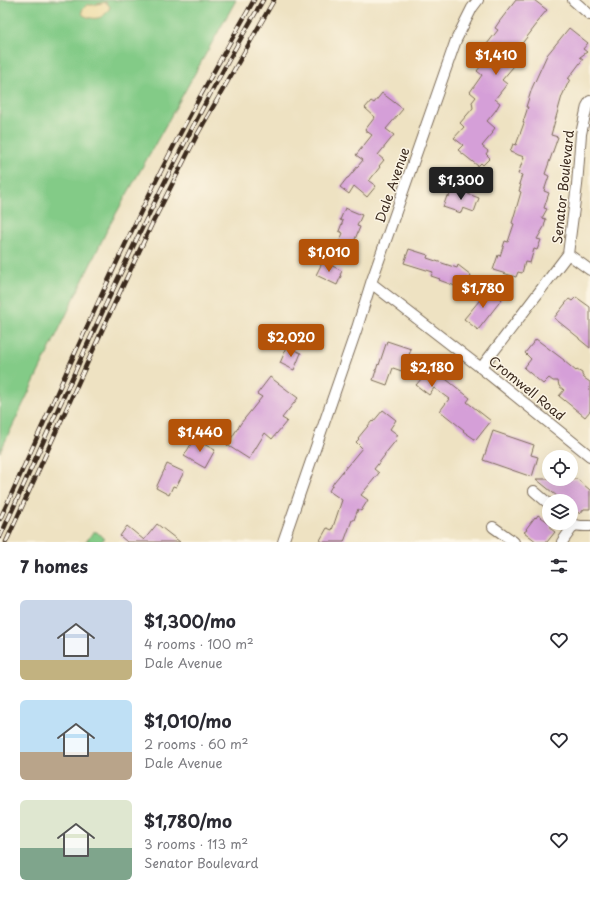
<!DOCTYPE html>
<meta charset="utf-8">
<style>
:root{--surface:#fff;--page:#f2f2f3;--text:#2b2b33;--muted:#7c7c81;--accent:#b45309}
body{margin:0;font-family:"Playpen Sans",sans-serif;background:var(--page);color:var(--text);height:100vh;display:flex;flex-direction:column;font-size:15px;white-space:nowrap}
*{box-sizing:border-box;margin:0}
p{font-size:13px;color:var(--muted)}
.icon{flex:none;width:22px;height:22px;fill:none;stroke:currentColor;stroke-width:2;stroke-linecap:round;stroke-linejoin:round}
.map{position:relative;height:542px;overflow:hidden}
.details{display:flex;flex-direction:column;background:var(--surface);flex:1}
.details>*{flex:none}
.controls{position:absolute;left:542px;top:450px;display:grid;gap:8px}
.controls a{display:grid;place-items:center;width:36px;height:36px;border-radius:50%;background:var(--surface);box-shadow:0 4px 16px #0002;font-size:20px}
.price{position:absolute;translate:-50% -34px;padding:0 9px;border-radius:4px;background:var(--accent);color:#fff;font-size:13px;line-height:26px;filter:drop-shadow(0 1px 2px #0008)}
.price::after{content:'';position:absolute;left:50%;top:24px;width:12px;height:9px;margin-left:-6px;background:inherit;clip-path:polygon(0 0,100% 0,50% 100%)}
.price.selected{background:#222;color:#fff}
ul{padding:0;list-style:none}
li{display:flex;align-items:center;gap:12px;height:100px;padding:0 20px}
li span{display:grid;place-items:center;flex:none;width:112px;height:80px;border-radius:6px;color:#555}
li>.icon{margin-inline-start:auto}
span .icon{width:48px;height:48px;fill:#fffc;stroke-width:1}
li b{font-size:17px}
h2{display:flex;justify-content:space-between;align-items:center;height:48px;padding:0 20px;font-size:17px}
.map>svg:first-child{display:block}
.green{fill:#83cb87;stroke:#5f7a52}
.sand{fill:#eeda9e;stroke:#94825e}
.building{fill:#d59fd8}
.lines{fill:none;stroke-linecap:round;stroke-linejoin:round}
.street-casing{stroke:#7a6a57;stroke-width:12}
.street{stroke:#fff;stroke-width:10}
.rail-casing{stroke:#3b2a1e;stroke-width:4.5}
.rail{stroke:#fcf5e5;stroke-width:3;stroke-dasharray:9;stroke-linecap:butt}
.labels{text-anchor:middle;stroke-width:3;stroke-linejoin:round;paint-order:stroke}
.street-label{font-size:13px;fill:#3b2a1e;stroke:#fcf5e5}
</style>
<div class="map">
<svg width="590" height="542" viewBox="0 0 590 542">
<rect width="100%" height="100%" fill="#fcf5e5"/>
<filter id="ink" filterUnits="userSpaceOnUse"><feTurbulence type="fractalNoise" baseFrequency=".025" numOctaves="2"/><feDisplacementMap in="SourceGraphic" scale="8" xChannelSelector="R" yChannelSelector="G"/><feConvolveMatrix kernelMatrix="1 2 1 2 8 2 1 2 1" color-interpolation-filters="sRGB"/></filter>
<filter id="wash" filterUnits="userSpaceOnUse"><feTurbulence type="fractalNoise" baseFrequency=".012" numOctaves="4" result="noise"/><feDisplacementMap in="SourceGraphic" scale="16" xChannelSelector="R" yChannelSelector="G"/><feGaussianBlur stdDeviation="0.9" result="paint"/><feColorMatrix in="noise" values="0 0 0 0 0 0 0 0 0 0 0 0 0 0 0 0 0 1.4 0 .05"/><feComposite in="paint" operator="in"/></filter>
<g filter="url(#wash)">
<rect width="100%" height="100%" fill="#eee2c2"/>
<!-- green -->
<path class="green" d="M0 0H236L108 228 0 452Z
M93 532H97L104 539 101 542H86Z"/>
<!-- sand -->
<path class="sand" d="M106 2 110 7C104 19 95 21 83 15L82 10 87 5H93Z"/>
<g id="blocks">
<!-- building -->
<path class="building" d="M516 0H534L547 10 536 23 537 24 517 50 520 52 510 64 513 67 502 80 507 84 495 99 500 103 497 108 496 110 487 121 495 128 492 132 493 133 482 146 488 151 486 154 490 158 483 165 481 163 478 166 458 150 463 145 454 138 464 127 460 123 473 108 472 102 476 97 470 92 482 75 477 71 488 57 483 53 489 45 487 44 498 30 495 28 499 22Z
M569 28 588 43 583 49 587 52 580 57 583 59 568 79H570L562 96 551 135 558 137 545 174 549 176 544 191 549 193 544 208 547 209 542 218 546 219 544 227 537 239 541 240 537 250 534 249 530 263 525 262 522 273 518 272 516 277 493 270 498 255 500 256 505 241 508 242 514 224 512 223 521 192 519 191 521 185 519 184 522 175 518 174 524 157 510 152 513 144 516 145 524 123 523 122 528 107H526L532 88 547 55Z
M382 93 403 109 386 129 394 135 378 155 384 160 379 166 380 167 369 181 376 186 367 197 354 186 349 194 340 187 347 178H348L363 160 356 155 372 135 365 130 375 117 365 108 371 101 374 103Z
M453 186 469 191 468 194 479 198 474 212 463 208 461 213 443 207 447 196 449 197Z
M345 208 362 215 357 226 360 227 351 249 339 243 343 233 339 231 343 221 340 220Z
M409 249 428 255 427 258 457 268 458 265 471 275 466 290 439 280 440 279 431 276 433 272 404 263Z
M323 261 342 271 340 275 341 276 337 285 316 275Z
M489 289 502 299 478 330 464 319Z
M576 297 590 307V348L579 339V338L554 318 569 299 572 301Z
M536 339 564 360V361L576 371 577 370 582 373V375L584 378 590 382V411L585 417 559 396 564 390 559 386 558 381H553L549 378 543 384 524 368 531 359 525 353Z
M387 341 411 349 409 355 426 361 425 362 442 376 470 398 467 402 491 421 476 440 463 431 464 430 440 411 449 399 434 388 429 395 416 385 422 378 393 368 387 385 373 380 378 364 379 365Z
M287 347 301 353 294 370 280 363Z
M270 377 298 398 282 418 287 421 272 439 265 433 249 459 227 445 241 423 262 397 257 394Z
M383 410 396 420 390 429 398 435 396 438 397 439 384 455H385L374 469 379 473 361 495 368 500 361 511 358 509 354 520H352L344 542H319L327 528 332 530 342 500 329 491 334 482 362 448 356 442 359 439 358 438 372 421 373 422Z
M493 431 534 445 531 455 538 457 532 477 483 460Z
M194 439 215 450 205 468 184 456Z
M167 464 184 472 176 487 173 486 169 495 156 488Z
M536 479H577L590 490V509H584L580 514 571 507V501H563Z
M538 515 551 524V529L555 532 547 542H537L524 532 527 530 526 529 535 517 536 518Z
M157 524 180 542H127L120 536 127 526 144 540Z"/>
</g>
</g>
<g filter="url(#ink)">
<use href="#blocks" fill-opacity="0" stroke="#7a6a57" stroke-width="1"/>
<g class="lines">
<defs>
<path id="street" d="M573 0 590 15
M568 254 590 270
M371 283 481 368 590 456
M481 368 568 254 577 185 581 134 587 106 590 101
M534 491 549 504
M571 522C577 527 582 526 590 526
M493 527 514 542
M283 542 357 328 371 283 456 40 472 8 478 0
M562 542 574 525"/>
</defs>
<!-- street casing -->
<use href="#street" class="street-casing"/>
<!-- street -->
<use href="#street" class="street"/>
<defs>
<path id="rail" d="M0 519C53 404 102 288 159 175 188 116 221 58 254 0
M0 537C48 432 94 327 144 224 181 148 220 73 263 0
M6 542 104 326 151 226 197 135 274 0"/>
</defs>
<!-- rail casing -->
<use href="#rail" class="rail-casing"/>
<!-- rail -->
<use href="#rail" class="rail"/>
</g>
</g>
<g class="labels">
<!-- street labels -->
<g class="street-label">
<text transform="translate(392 185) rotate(-71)" y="5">Dale Avenue</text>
<text transform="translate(563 187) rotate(-84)" y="5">Senator Boulevard</text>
<text transform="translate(527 388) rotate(39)" y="5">Cromwell Road</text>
</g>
</g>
</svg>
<div class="controls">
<a><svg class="icon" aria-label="locate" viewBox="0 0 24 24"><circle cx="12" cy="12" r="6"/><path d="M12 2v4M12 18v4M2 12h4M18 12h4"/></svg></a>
<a><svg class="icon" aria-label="layers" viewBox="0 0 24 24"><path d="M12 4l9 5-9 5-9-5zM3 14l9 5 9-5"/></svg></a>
</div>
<b class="price" style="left:496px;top:76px">$1,410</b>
<b class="price selected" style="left:461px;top:201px">$1,300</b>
<b class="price" style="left:329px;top:273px">$1,010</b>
<b class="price" style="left:483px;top:309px">$1,780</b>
<b class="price" style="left:291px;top:358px">$2,020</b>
<b class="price" style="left:432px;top:388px">$2,180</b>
<b class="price" style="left:200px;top:453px">$1,440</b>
</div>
<section class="details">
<h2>7 homes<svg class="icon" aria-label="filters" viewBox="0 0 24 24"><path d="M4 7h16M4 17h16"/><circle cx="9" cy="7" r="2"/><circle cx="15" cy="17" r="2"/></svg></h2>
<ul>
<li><span style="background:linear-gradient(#c9d6e8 75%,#c2b280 0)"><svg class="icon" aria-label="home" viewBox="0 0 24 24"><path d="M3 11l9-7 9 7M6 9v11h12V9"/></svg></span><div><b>$1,300/mo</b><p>4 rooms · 100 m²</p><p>Dale Avenue</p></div><svg class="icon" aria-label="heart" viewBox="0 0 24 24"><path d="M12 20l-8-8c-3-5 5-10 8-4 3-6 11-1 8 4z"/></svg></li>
<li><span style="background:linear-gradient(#bfe0f5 65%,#b9a48a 0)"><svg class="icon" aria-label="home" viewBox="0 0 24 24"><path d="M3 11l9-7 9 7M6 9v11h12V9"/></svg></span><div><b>$1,010/mo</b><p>2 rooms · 60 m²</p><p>Dale Avenue</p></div><svg class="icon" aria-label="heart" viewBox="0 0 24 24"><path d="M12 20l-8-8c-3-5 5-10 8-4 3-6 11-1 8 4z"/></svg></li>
<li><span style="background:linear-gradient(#dfe7d0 60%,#7fa58c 0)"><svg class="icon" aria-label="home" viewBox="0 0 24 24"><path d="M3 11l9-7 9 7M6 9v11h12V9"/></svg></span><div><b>$1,780/mo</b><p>3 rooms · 113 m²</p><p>Senator Boulevard</p></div><svg class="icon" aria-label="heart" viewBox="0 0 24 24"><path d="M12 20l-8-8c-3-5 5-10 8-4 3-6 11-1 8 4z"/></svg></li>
</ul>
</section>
